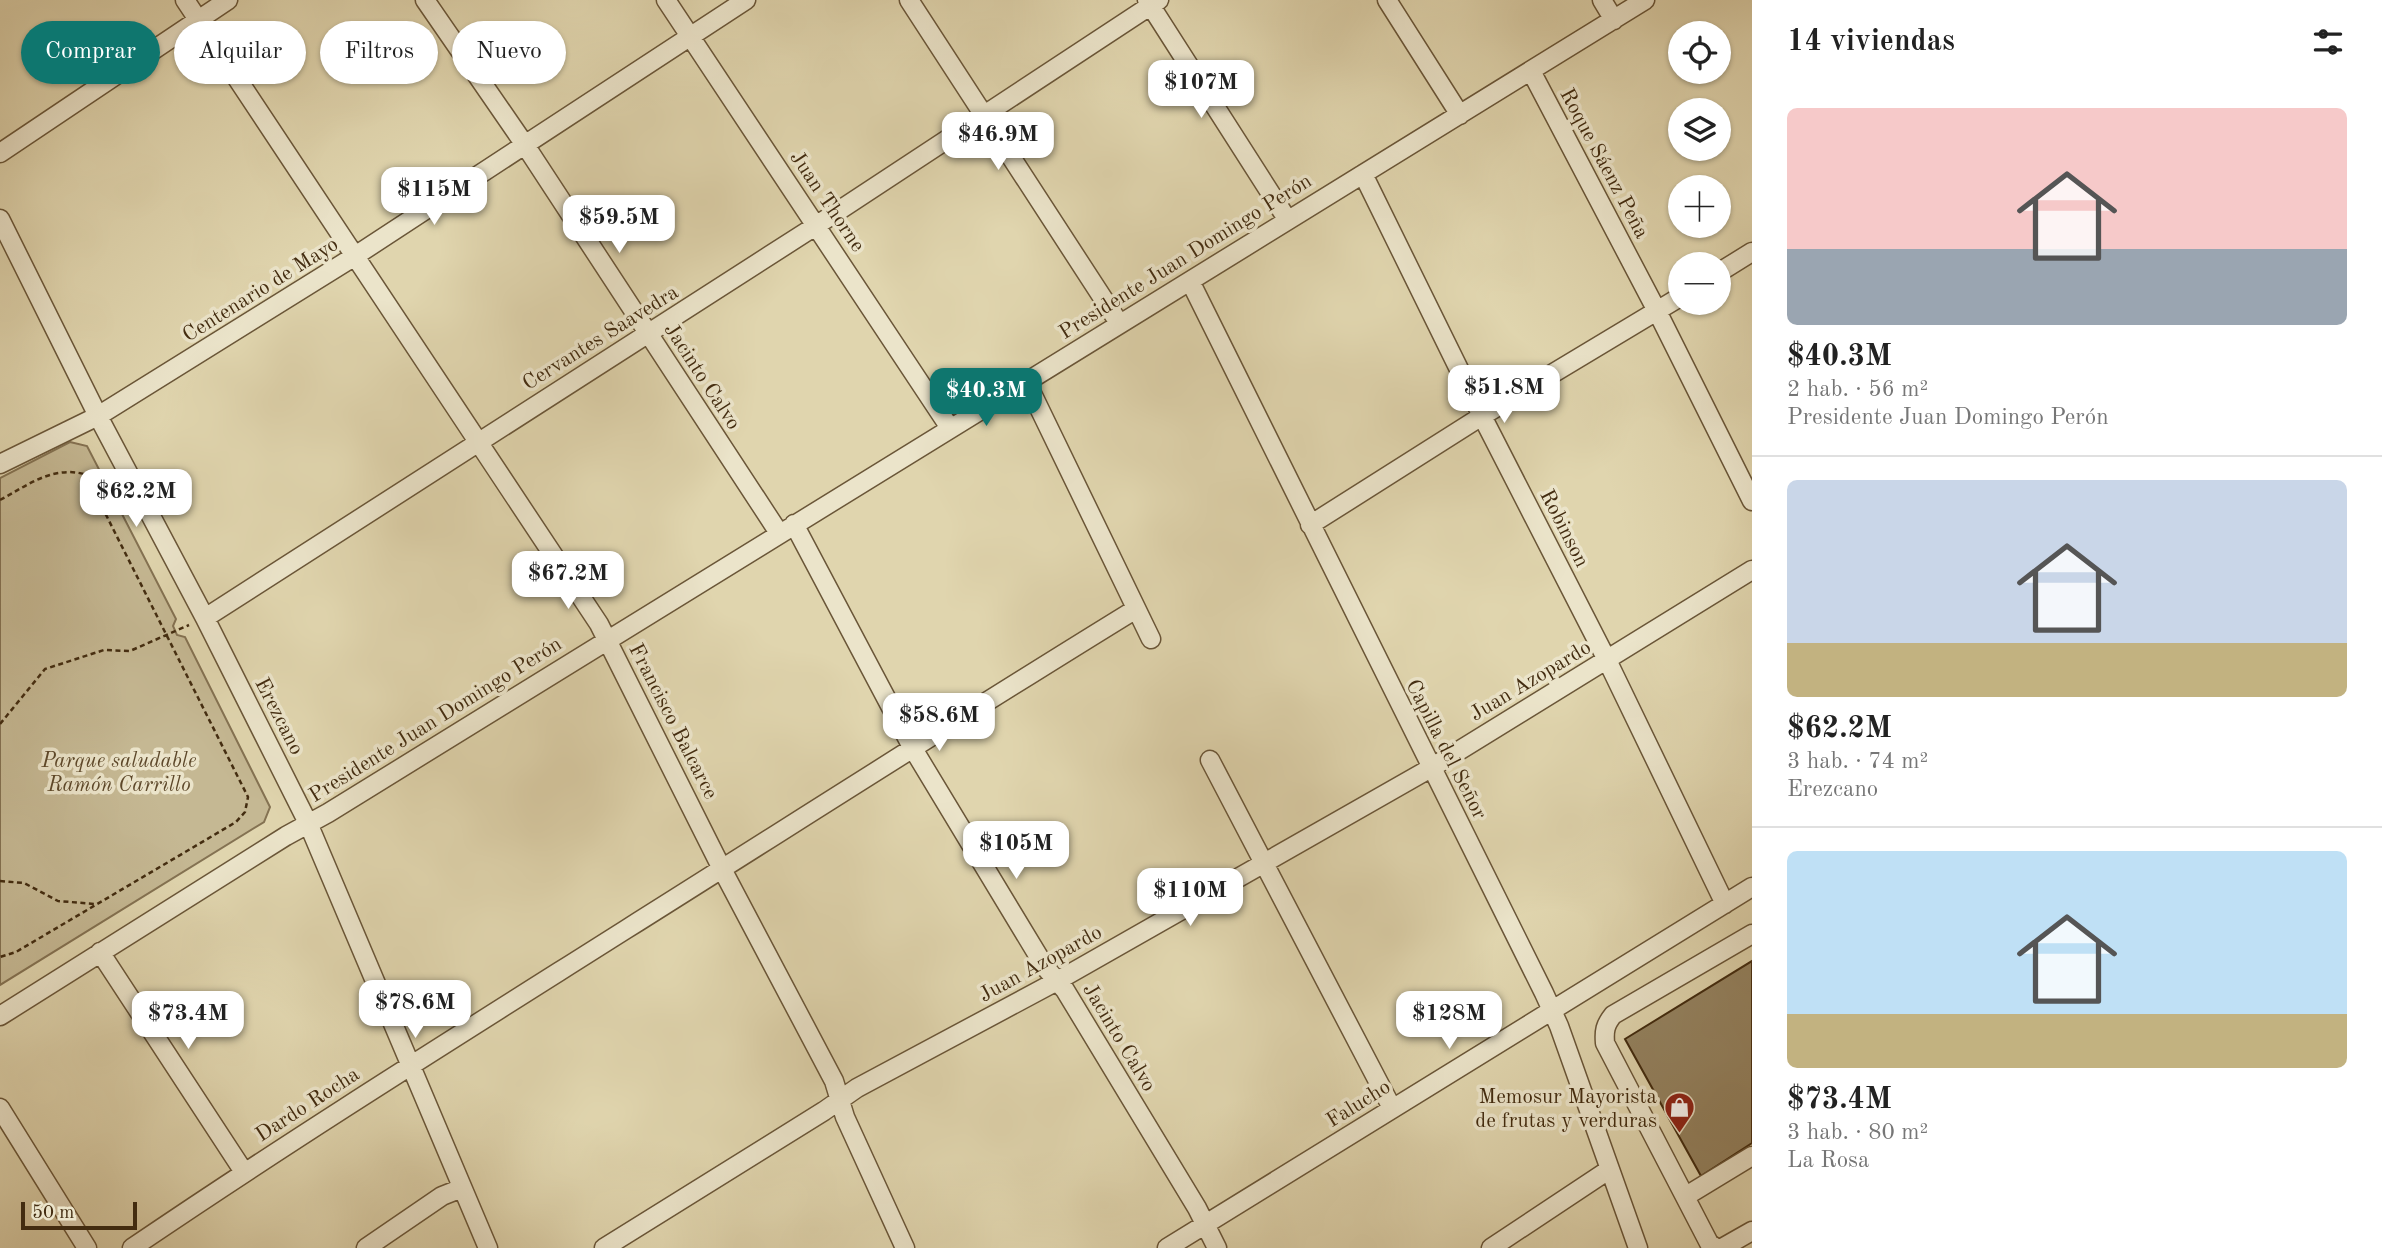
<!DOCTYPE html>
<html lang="es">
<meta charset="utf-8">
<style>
:root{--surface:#fff;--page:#f6f6f6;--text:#222;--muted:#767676;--line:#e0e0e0;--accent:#0f766e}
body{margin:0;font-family:"Old Standard TT",serif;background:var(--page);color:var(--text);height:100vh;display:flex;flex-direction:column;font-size:26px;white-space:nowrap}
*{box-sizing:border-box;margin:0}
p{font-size:23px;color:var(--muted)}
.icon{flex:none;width:38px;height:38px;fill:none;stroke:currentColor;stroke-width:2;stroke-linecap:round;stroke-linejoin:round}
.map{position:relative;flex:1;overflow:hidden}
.panel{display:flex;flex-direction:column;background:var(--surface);width:630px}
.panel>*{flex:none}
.hud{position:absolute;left:21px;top:21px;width:665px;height:63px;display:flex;gap:14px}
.buttons{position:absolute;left:1668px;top:21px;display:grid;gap:14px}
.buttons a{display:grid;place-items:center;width:63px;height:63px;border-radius:50%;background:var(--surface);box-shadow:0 2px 5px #0004;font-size:35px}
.scale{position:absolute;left:21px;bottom:18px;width:116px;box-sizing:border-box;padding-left:7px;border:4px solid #432c10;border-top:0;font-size:19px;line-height:24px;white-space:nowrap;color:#432c10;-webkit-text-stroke:5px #ebe4ca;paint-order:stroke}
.price{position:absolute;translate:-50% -60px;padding:0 16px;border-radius:14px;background:#fff;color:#222;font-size:23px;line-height:46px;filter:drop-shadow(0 2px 4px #0008)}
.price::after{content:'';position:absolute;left:50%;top:42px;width:21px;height:16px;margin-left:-10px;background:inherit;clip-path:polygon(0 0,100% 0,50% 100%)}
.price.active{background:var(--accent);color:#fff}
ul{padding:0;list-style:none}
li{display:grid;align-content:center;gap:14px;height:371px;padding:0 35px}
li+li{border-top:2px solid var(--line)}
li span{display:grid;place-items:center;height:217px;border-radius:10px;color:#555}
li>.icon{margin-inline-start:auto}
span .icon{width:126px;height:126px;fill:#fffc;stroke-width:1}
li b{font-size:30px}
h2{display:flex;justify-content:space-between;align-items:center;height:84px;padding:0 35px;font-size:30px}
.pill{padding:0 24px;border-radius:32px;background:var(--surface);box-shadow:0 2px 5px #0004;font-size:24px;line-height:63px}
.pill.active{background:var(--accent);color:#fff}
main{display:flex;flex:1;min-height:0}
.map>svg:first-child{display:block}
.green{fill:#c5b893;stroke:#847252;stroke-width:2}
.building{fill:#958462;stroke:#432c10;stroke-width:2}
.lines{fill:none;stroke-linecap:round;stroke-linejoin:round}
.minor-casing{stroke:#6a5638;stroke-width:21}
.path{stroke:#432c10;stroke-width:2.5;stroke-dasharray:5 3.5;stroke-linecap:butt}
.minor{stroke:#ebe4ca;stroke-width:18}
.labels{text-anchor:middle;stroke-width:7;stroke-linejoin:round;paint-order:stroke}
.street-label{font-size:21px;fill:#432c10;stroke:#ebe4ca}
.park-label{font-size:21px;font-style:italic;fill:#5d482a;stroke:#ebe4ca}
.poi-label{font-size:21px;fill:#432c10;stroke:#ebe4ca;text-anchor:end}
</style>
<main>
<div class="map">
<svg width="1752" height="1248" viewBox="0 0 1752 1248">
<rect width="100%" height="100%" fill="#e0d5ae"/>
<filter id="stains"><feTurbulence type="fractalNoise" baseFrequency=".00286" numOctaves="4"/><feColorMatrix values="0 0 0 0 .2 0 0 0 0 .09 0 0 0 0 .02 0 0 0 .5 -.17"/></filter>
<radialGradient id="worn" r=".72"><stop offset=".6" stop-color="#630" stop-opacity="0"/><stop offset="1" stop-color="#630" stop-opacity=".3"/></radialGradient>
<!-- green -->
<path class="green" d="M70 442 87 446 176 619 173 626 177 635 185 637 270 807 264 822 0 985V478Z"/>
<!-- building -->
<path class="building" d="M1752 961V1143L1701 1176 1625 1039Z"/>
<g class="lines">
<defs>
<path id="minor" d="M185 0 599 624 722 869 834 1081 845 1117 905 1248
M425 0 525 145 779 533
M666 0 950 428
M909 0 1119 323
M1147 0 1287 219
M1387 0 1460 115
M1602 0 1614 20
M1531 71 1657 311 1752 501
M0 153 228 0
M1363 174 1482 416 1607 660 1725 904
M0 219 98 416 205 618 308 823 488 1248
M1718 273 1752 252
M1190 281 1544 993 1559 1026 1638 1248
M1026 381 1151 639
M0 464 98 416 355 256 746 0
M794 524 912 747 1045 967 1065 990 1197 1208 1217 1248
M1310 525 1482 416 1680 297
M205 618 817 225 1159 0
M1210 760 1392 1108
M1752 934 1613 1015C1605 1025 1604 1031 1605 1043L1682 1191 1691 1193 1752 1156
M100 952 244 1172
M0 1016 286 836 328 813 1645 0
M0 1108 87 1248
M1682 1191 1709 1243 1716 1248
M132 1248C294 1138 459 1035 625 930 795 823 965 714 1136 609
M366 1248 442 1196 462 1188
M604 1248 824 1111 857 1088 1057 981 1431 768 1752 570
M1167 1248 1752 887
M1491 1248 1610 1169
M1722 1248 1752 1231"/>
</defs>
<!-- minor casing -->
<use href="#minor" class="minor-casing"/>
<!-- path -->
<path class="path" d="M0 500C28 485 52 466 84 474L92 487 248 797 245 812 236 822 16 952 0 957
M0 724 45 669 104 650 130 651 189 625
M0 881 24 883 58 901 95 904"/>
<!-- minor -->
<use href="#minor" class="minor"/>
</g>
<!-- icons -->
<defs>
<symbol id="shop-pin" viewBox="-11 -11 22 30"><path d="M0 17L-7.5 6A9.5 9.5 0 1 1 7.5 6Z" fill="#8f2418" stroke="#ebe4ca"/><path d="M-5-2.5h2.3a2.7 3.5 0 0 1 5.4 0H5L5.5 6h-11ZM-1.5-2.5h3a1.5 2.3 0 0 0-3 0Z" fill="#fff"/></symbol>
</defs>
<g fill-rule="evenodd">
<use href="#shop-pin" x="1662" y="1090" width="35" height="47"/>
</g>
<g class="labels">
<!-- street labels -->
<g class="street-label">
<text transform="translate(1605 163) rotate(62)" y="7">Roque Sáenz Peña</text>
<text transform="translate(828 201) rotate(56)" y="7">Juan Thorne</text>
<text transform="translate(1185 256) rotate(-32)" y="7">Presidente Juan Domingo Perón</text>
<text transform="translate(260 289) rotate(-32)" y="7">Centenario de Mayo</text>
<text transform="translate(600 337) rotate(-32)" y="7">Cervantes Saavedra</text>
<text transform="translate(703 376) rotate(57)" y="7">Jacinto Calvo</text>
<text transform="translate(1565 528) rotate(63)" y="7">Robinson</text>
<text transform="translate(1530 680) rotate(-31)" y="7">Juan Azopardo</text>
<text transform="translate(280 716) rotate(63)" y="7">Erezcano</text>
<text transform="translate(435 719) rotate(-32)" y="7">Presidente Juan Domingo Perón</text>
<text transform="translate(674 721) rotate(63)" y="7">Francisco Balcarce</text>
<text transform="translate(1447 749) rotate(63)" y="7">Capilla del Señor</text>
<text transform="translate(1040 963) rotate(-29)" y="7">Juan Azopardo</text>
<text transform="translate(1120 1037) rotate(59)" y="7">Jacinto Calvo</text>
<text transform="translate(1358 1103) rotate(-32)" y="7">Falucho</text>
<text transform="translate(307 1104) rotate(-33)" y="7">Dardo Rocha</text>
</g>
<!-- park labels -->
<g class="park-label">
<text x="119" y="767">Parque saludable<tspan x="119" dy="24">Ramón Carrillo</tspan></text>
</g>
<!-- poi labels -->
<g class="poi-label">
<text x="1657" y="1103">Memosur Mayorista<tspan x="1657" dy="24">de frutas y verduras</tspan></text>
</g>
</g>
<rect width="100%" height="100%" filter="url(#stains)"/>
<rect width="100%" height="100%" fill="url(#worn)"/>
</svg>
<div class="buttons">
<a><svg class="icon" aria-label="locate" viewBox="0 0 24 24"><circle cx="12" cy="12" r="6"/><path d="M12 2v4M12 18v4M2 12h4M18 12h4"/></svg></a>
<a><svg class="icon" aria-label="layers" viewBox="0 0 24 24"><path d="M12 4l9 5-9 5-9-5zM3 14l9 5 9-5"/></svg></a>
<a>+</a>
<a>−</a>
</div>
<div class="scale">50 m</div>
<b class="price" style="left:1201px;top:120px">$107M</b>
<b class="price" style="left:998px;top:172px">$46.9M</b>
<b class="price" style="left:434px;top:227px">$115M</b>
<b class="price" style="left:619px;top:255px">$59.5M</b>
<b class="price" style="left:1504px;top:425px">$51.8M</b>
<b class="price active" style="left:986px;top:428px">$40.3M</b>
<b class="price" style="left:136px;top:529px">$62.2M</b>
<b class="price" style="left:568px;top:611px">$67.2M</b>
<b class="price" style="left:939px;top:753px">$58.6M</b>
<b class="price" style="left:1016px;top:881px">$105M</b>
<b class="price" style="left:1190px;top:928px">$110M</b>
<b class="price" style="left:415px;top:1040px">$78.6M</b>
<b class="price" style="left:188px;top:1051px">$73.4M</b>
<b class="price" style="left:1449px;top:1051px">$128M</b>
<div class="hud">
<a class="pill active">Comprar</a>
<a class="pill">Alquilar</a>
<a class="pill">Filtros</a>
<a class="pill">Nuevo</a>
</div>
</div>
<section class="panel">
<h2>14 viviendas<svg class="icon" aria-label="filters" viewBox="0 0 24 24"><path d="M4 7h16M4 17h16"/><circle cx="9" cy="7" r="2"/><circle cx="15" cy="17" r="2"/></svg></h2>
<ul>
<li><span style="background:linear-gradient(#f6c9c9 65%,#9aa5b1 0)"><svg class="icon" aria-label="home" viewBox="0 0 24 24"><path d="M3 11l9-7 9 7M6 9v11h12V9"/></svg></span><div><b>$40.3M</b><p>2 hab. · 56 m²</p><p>Presidente Juan Domingo Perón</p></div></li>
<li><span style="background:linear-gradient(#c9d6e8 75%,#c2b280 0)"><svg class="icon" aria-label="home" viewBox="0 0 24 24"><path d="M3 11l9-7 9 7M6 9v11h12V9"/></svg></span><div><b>$62.2M</b><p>3 hab. · 74 m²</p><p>Erezcano</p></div></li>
<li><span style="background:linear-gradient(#bfe0f5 75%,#c2b280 0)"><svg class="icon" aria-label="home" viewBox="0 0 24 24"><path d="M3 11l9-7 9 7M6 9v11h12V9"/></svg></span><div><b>$73.4M</b><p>3 hab. · 80 m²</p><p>La Rosa</p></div></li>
</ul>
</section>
</main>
